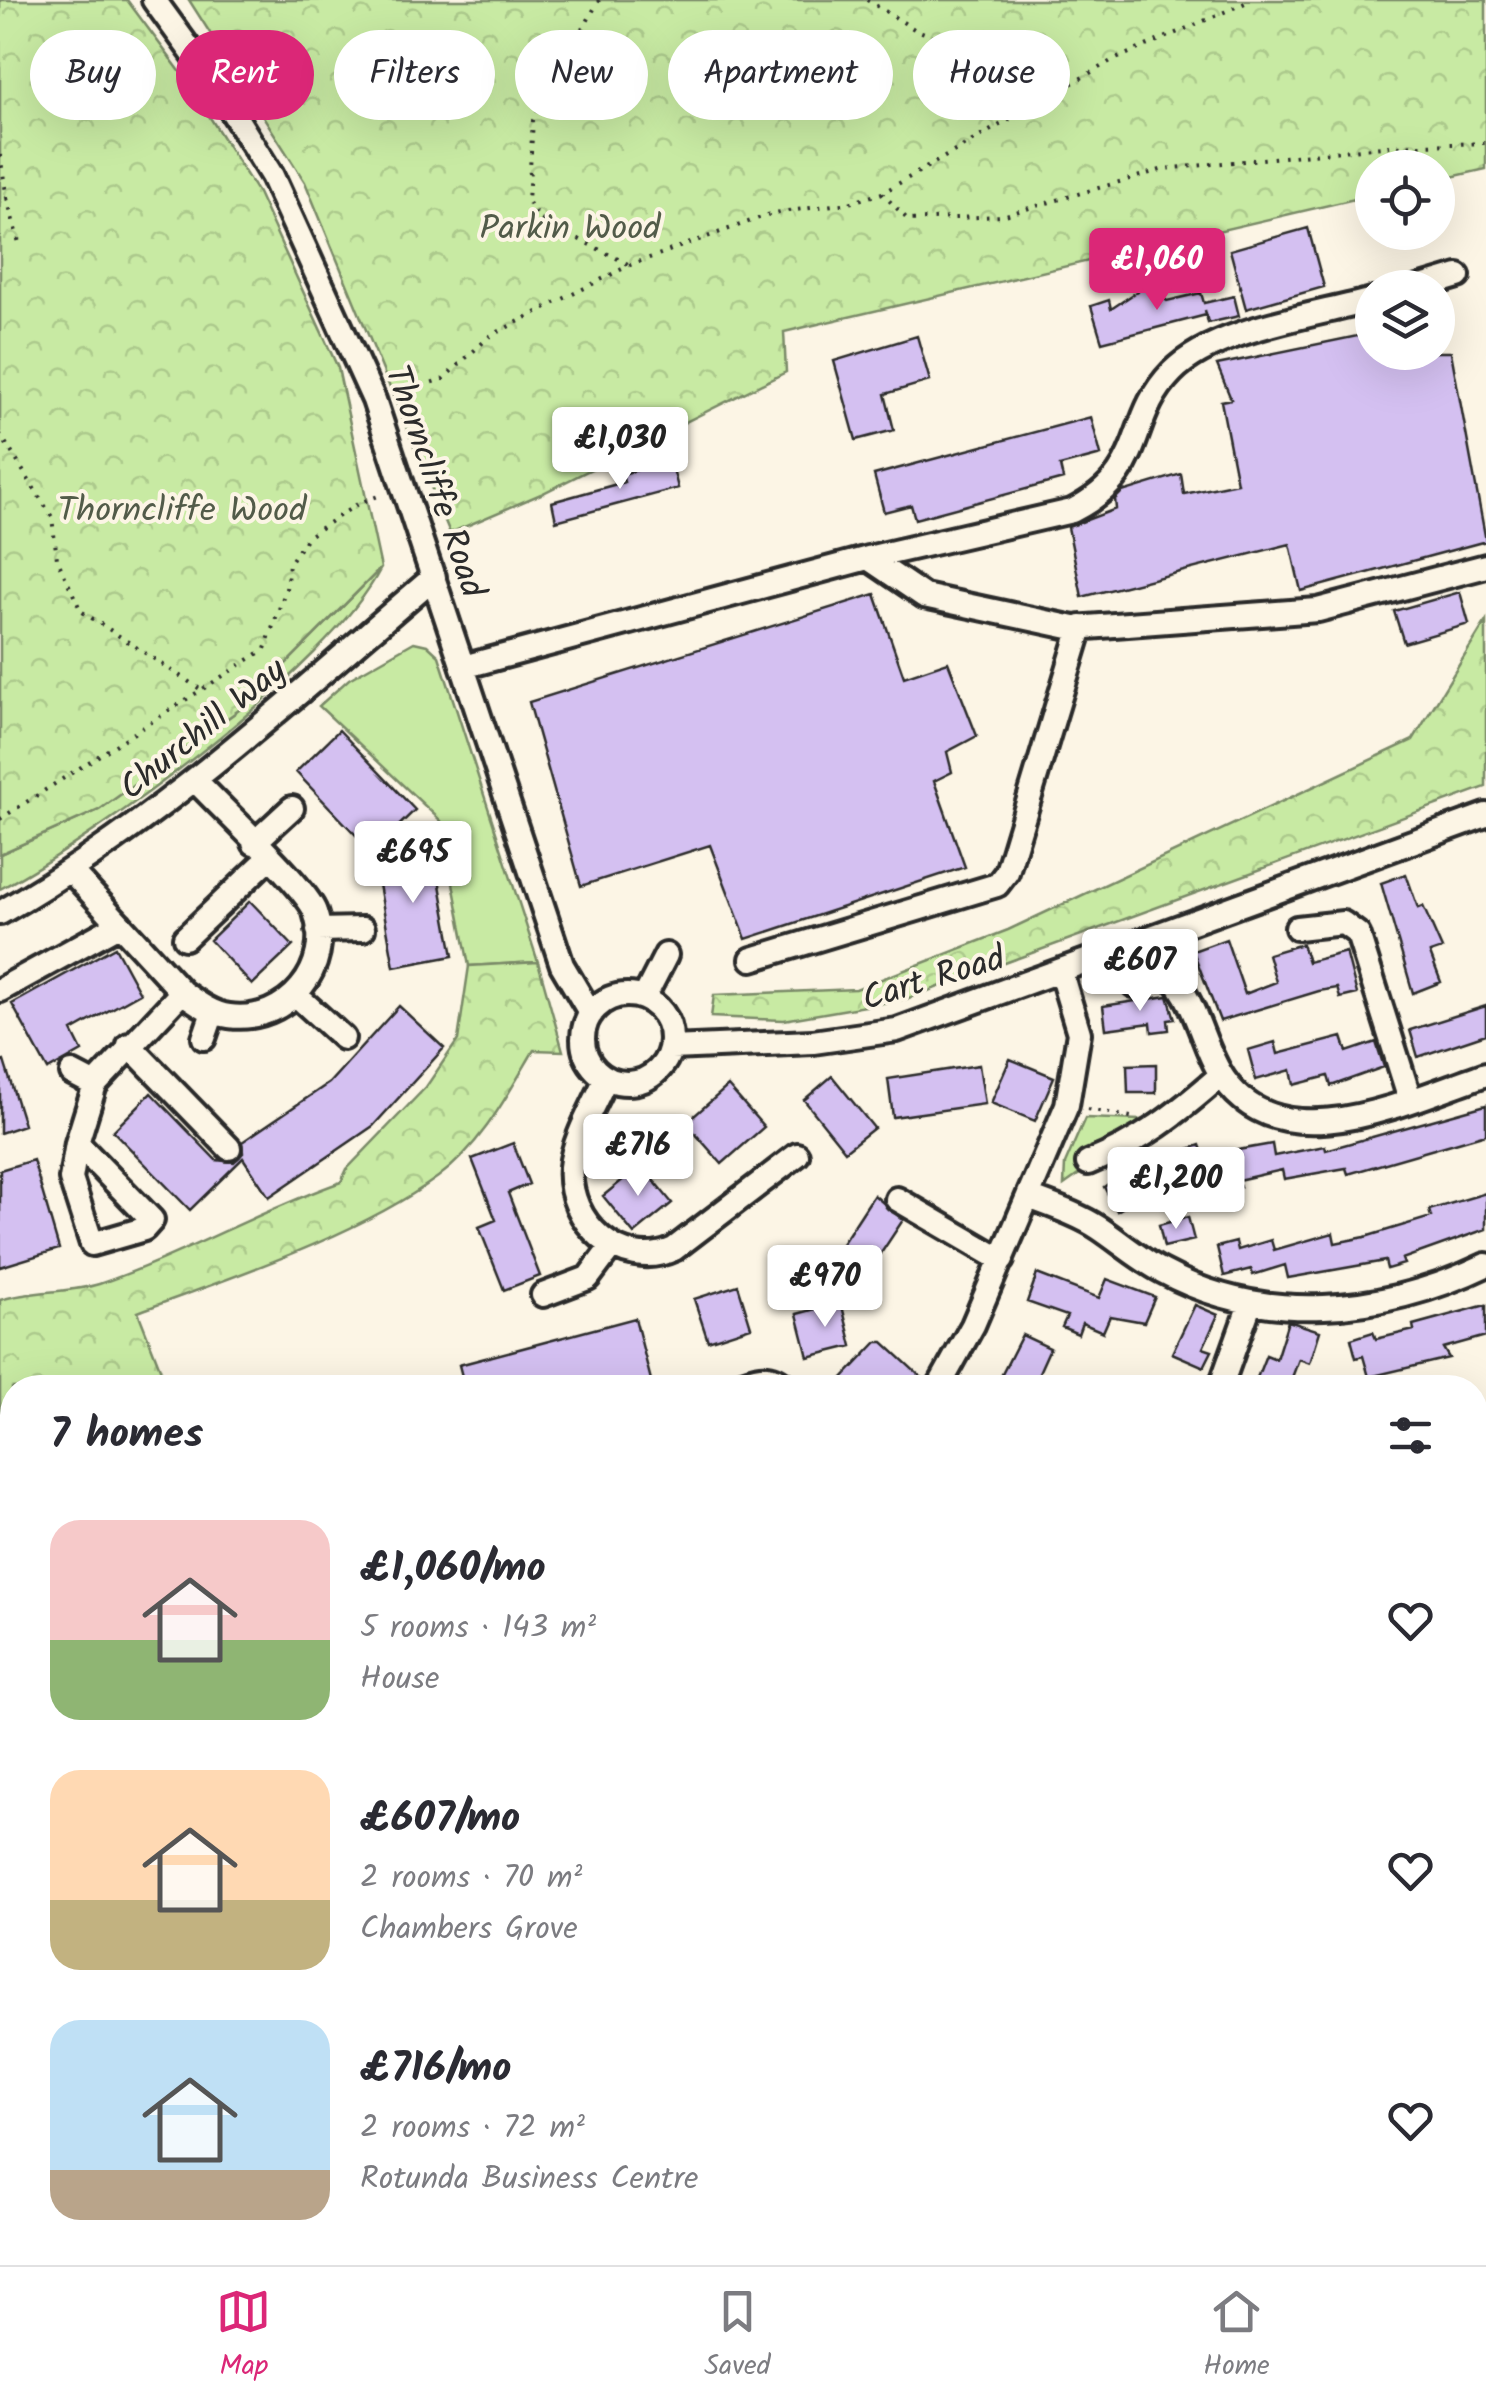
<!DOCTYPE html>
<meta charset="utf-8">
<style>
:root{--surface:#fff;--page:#f7f7f7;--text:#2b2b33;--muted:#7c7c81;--line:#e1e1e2;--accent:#db2777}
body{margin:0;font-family:Kalam,sans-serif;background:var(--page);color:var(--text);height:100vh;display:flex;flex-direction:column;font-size:38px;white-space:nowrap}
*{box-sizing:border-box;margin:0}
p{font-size:32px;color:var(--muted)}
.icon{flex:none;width:55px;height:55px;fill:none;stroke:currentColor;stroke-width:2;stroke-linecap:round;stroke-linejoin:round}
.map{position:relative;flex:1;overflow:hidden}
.drawer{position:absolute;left:0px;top:1375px;width:1488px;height:890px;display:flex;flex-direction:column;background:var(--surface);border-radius:40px 40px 0 0;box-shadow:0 10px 40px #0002}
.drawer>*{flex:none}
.guide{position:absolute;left:30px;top:30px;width:1428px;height:90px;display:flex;gap:20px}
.buttons{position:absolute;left:1355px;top:150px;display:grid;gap:20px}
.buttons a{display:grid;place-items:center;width:100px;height:100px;border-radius:50%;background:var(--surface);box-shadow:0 10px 40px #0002;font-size:50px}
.price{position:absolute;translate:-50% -85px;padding:0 22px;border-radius:10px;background:#fff;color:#222;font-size:32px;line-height:65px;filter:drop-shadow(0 2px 5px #0008)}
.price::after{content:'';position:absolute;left:50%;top:60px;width:30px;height:22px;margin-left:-15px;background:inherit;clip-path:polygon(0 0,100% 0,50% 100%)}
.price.selected{background:var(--accent);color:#fff}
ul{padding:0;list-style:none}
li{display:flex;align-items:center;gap:30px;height:250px;padding:0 50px}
li span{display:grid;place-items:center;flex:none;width:280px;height:200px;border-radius:30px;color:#555}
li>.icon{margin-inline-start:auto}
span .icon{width:120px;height:120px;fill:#fffc;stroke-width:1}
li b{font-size:42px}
h2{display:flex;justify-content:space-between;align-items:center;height:120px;padding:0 50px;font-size:42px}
.tag{padding:0 35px;border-radius:45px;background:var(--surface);box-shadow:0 10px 40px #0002;font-size:35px;line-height:90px}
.tag.selected{background:var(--accent);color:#fff}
.tabs{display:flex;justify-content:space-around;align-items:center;height:140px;border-top:2px solid var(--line);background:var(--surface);font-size:28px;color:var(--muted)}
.tabs a{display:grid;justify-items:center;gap:5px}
.tabs .selected{color:var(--accent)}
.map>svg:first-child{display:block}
.grass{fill:#c8eaa3;stroke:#7a8a67;stroke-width:2.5}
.forest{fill:url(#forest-crowns);stroke:#7a8a67;stroke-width:2.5}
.building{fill:#d4c0f1;stroke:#2b2b2b;stroke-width:2.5}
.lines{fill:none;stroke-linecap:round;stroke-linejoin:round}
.minor-casing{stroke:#2b2b2b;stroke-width:30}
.path{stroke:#2b2b2b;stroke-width:4;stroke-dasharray:2.5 8;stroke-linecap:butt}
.minor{stroke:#fcf5e5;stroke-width:22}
.labels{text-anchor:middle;stroke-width:8;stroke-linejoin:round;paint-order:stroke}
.park-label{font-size:35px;fill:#525b49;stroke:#fcf5e5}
.street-label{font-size:35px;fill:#2b2b2b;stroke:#fcf5e5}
</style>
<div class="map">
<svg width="1486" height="2265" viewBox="0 0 1486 2265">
<defs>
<pattern id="forest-crowns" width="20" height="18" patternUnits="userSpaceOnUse" patternTransform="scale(2.5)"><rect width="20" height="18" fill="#c8eaa3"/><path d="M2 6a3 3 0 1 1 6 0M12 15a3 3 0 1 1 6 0" fill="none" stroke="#acc98c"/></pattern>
</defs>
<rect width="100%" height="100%" fill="#fcf5e5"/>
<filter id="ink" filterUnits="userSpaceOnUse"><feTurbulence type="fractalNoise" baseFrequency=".01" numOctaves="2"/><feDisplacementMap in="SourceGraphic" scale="20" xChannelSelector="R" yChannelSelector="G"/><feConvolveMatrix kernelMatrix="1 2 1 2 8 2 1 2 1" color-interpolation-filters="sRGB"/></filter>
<g filter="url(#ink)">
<!-- grass -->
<path class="grass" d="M381 568C330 668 101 835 0 889V854L99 810 243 707Z
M414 642 427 645 439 656 538 962 469 966 441 821 319 706 349 679Z
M1164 1114 1064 1185 1065 1164 1085 1118 1141 1120Z"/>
<!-- forest -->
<path class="forest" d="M0 0H127L185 78 258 193 338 368 381 568 243 707 99 810 0 854Z
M189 0H1486V169L1438 180V168H1372V195L784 332 786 372 541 494 450 533 305 182Z
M1486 621V787L906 999 784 1020 711 1017 714 995 856 989 1008 930 1413 740Z
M538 962 563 1051 534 1050C508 1094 481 1146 438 1177 357 1236 232 1277 138 1312L167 1386 12 1388V1408L0 1414V1300C34 1290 71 1293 99 1284 182 1256 258 1211 341 1182L347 1169 426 1087 458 1040 469 966Z
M12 2116V2184L0 2189V2119Z"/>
<!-- building -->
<path class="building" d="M1308 228 1324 287 1246 309 1230 250Z
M1141 289 1156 292 1167 301 1201 293 1204 303 1234 296 1239 316 1208 323 1205 310 1206 315 1102 342 1091 306 1109 300 1111 309Z
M1372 333V352H1451L1486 541 1301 591 1290 544 1082 597 1068 527 1116 509 1115 499 1122 492 1181 474 1184 494 1237 483 1221 401 1231 399 1217 365Z
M917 336 930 381 885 394 894 430 856 440 834 361Z
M1091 417 1101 455 1060 466 1063 479 915 519 911 505 884 512 874 475Z
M671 461 678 488 556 521 552 502 624 482 622 474Z
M1460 592 1469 624 1404 643 1394 611Z
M875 594 904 677 948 662 977 736 947 752 952 772 934 781 965 867 746 939 710 845 581 886 529 702Z
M339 730 415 810 372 852 296 772Z
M433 846 453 956 394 967 374 857Z
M1406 874 1418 908 1423 906 1442 949 1430 953 1441 982 1413 993 1381 883Z
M250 901 293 946 252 985 210 940Z
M1226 939 1245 994 1276 982 1268 954 1302 944 1308 962 1346 952 1357 994 1340 998 1337 988 1319 991 1220 1021 1193 951Z
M115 947 140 993 72 1031 82 1051 48 1070 12 1004Z
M1168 996 1175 1019 1168 1020 1169 1030 1152 1032 1151 1023 1106 1029 1103 1006Z
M399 1006 444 1048 373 1126 269 1197 243 1158 190 1210 113 1131 151 1093 216 1160 234 1162 243 1153 242 1142 329 1083Z
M1486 1006V1034L1418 1057 1410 1030Z
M1342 1037 1347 1052 1376 1042 1384 1067 1331 1086 1328 1076 1294 1085 1291 1070 1256 1080 1248 1050 1275 1042 1278 1054Z
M1010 1059 1054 1077 1035 1121 991 1103Z
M4 1061 24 1125 0 1133V1062Z
M1156 1064V1093H1128L1127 1065Z
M979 1065 985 1104 893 1117 888 1079Z
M832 1076 874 1128 845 1151 804 1100Z
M728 1086 764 1127 722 1164 686 1123Z
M1486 1105V1134L1348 1174 1346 1168 1284 1179 1282 1170 1238 1180 1240 1187 1220 1192 1216 1172 1148 1197 1146 1194 1117 1211 1104 1187 1128 1170 1200 1145 1204 1156 1272 1144 1274 1156 1325 1146 1326 1150Z
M513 1143 529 1184 508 1193 540 1276 504 1290 479 1227 496 1220 472 1159Z
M33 1160 59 1249 0 1267V1170Z
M641 1165 672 1203 634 1234 603 1196Z
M1486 1193V1229L1402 1259 1404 1264 1387 1269 1385 1261 1288 1278 1285 1265 1253 1275 1251 1269 1224 1276 1217 1247 1236 1242 1238 1250 1271 1240 1274 1250 1333 1233 1335 1243 1365 1237 1431 1217 1429 1210Z
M874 1195 903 1220 858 1288 827 1267Z
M1188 1217 1194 1240 1164 1247 1159 1225Z
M1037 1274 1099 1298 1107 1279 1155 1297 1144 1322 1110 1316 1103 1332 1082 1323 1078 1334 1062 1327 1067 1316 1027 1302Z
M738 1285 751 1327 708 1341 694 1299Z
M841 1302 852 1346 808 1357 797 1314Z
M1195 1305 1218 1315 1203 1348 1212 1351 1204 1367 1172 1353Z
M1486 1305V1336L1443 1348 1449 1358 1369 1377 1363 1356 1356 1358 1351 1339 1373 1332 1376 1339 1414 1330 1413 1325Z
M635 1318 653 1388H465L459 1365Z
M1288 1321 1320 1331 1310 1363 1299 1359 1288 1388H1253L1266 1355 1276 1359Z
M1022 1335 1050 1348 1032 1388H995Z
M877 1342H883L921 1377 912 1388H849L841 1380Z"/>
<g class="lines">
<defs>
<path id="minor" d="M154 0 215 84 272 176 374 400 562 965 591 1014
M1418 288 1458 276
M868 558 924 596 1074 628 1318 610 1486 566
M463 667 868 558 1072 511C1150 471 1124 421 1172 372 1214 329 1314 316 1372 300
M254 843 292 808
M72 872 182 992C196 1002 212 1014 229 1016 287 1024 334 967 315 912 308 889 219 806 197 782
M0 913C161 821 293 697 434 577
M1297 928 1343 923 1358 934 1410 1099
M318 930 363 929
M185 938 268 859
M752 959 997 885 1007 872 1081 627
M1134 985 1149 978 1172 977C1197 1003 1203 1049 1224 1079 1283 1164 1411 1099 1486 1074
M0 990 120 924
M583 1039a44 44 0 1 1 88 0a44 44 0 1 1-88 0Z
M297 996 343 1038
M644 998 666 955
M204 1038 213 1012
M129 1045 229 1148
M671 1048 813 1042 897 1030 1486 815
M72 1073 95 1085
M606 1078C594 1106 574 1137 571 1167 566 1222 622 1273 674 1249L797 1155
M77 1143 71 1179 92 1244 144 1229 152 1220 77 1143 95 1085 182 992
M1088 1163C1141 1142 1178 1113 1221 1075
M1029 1197C1052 1206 1078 1214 1099 1228 1120 1242 1139 1259 1162 1271 1264 1326 1384 1314 1486 1265
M897 1199 1002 1260
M543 1295 588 1278 612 1246
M728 1388C749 1379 769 1368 787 1388
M938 1388 973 1325 1067 1105 1079 1033 1061 973
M1220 1388 1250 1304
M0 1490 12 1486
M1475 1672 1486 1668
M1475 1832 1486 1836
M1475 1942 1486 1929
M1475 2081 1486 2072
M0 2114 12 2112
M1475 2178 1486 2196
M0 2234 12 2237
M177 2252 190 2259 195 2252
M431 2252 474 2265
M729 2252 737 2265
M817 2252 825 2265
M537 2265 547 2252
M1309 2265 1319 2252"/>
</defs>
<!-- minor casing -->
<use href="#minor" class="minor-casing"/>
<!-- path -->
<path class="path" d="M599 0 533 120 528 201 539 219 630 265
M867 0 914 29 956 45V68L1022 110
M0 155 7 198 0 200
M882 193 908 220 1002 216 1164 169 1391 146 1486 143
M7 198 20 247
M392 395 443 379 490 336 630 265 773 213 849 203 882 193 1111 61 1252 0
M0 434 52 517 57 559 81 611 203 691
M0 819 265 649 286 589 289 564 307 537 359 503 384 494
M1087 1109 1131 1117
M0 2157 12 2154"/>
<!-- minor -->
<use href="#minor" class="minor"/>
</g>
</g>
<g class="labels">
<!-- park labels -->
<g class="park-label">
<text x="570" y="239">Parkin Wood</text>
<text x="182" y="521">Thorncliffe Wood</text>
</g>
<!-- street labels -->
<g class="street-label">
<text transform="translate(436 481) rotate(71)" y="12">Thorncliffe Road</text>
<text transform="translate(202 728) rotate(-39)" y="12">Churchill Way</text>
<text transform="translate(933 977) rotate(-17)" y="12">Cart Road</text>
</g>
</g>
</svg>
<div class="buttons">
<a><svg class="icon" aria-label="locate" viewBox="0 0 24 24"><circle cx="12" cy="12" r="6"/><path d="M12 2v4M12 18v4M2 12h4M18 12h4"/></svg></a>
<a><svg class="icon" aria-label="layers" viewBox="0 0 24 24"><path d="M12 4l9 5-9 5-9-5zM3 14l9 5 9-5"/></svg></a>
</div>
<b class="price selected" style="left:1157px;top:313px">£1,060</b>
<b class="price" style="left:620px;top:492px">£1,030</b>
<b class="price" style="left:413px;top:906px">£695</b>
<b class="price" style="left:1140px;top:1014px">£607</b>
<b class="price" style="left:638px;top:1199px">£716</b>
<b class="price" style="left:1176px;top:1232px">£1,200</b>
<b class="price" style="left:825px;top:1330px">£970</b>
<div class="guide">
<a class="tag">Buy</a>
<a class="tag selected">Rent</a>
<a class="tag">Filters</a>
<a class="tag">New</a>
<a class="tag">Apartment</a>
<a class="tag">House</a>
</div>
<section class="drawer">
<h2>7 homes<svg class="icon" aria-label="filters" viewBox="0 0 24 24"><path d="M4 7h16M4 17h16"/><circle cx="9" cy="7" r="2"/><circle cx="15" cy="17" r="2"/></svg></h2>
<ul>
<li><span style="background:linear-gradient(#f6c9c9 60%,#8fb573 0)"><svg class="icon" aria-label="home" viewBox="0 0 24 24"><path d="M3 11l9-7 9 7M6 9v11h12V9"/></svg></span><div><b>£1,060/mo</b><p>5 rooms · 143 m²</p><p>House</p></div><svg class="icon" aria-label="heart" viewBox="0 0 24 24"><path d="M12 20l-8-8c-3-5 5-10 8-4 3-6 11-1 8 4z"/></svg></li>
<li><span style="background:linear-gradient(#ffd9b3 65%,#c2b280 0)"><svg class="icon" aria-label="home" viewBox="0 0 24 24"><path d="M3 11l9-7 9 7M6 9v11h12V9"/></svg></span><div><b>£607/mo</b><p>2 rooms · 70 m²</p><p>Chambers Grove</p></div><svg class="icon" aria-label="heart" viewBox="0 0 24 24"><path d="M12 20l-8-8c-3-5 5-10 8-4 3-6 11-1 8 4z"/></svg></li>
<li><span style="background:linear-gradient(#bfe0f5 75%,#b9a48a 0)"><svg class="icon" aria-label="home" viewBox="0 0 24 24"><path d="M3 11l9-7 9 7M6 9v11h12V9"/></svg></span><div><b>£716/mo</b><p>2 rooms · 72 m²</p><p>Rotunda Business Centre</p></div><svg class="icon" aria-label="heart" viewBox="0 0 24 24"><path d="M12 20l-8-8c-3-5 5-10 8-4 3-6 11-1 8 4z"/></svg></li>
</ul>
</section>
</div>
<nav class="tabs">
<a class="selected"><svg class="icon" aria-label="map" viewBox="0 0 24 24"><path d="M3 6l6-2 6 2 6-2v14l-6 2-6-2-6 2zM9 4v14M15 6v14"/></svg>Map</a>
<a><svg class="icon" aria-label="saved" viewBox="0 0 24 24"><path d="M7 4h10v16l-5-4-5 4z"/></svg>Saved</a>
<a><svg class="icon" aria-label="home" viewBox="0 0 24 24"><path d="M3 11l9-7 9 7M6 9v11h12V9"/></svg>Home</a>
</nav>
